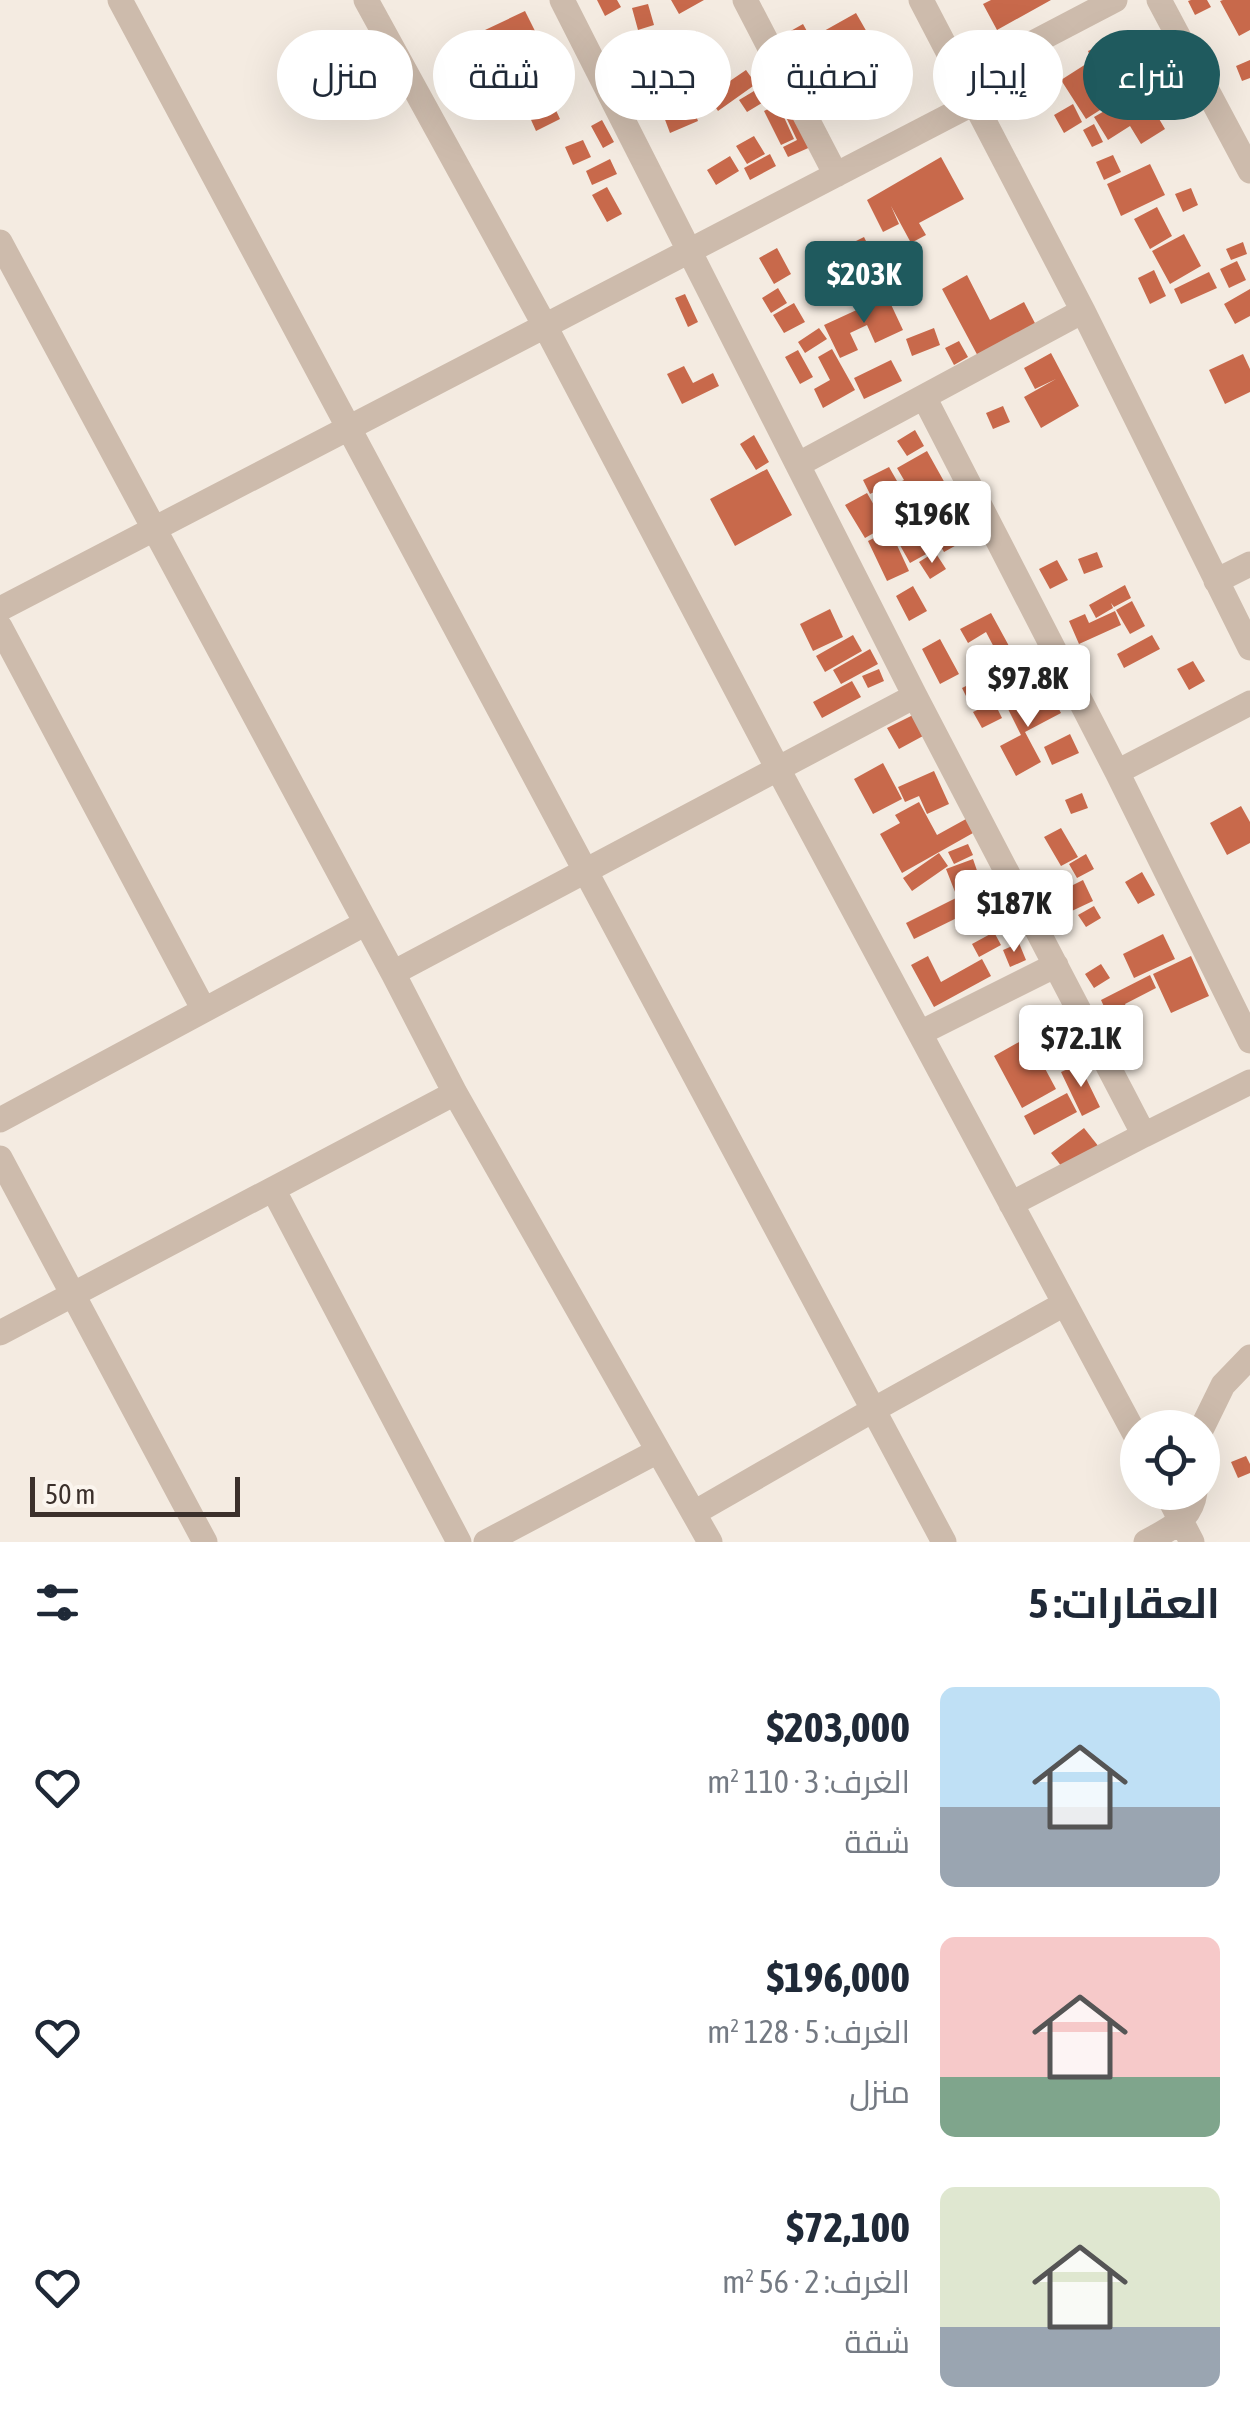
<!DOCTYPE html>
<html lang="ar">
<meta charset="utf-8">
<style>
:root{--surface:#fff;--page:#f6f6f7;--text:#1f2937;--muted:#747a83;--accent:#1f5a5e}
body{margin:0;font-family:"Asap Condensed",Cairo,sans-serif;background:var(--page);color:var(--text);direction:rtl;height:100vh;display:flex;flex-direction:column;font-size:38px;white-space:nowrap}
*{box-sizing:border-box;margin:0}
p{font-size:32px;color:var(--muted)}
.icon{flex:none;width:55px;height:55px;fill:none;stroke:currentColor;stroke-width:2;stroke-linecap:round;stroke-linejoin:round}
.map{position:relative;height:1542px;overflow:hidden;direction:ltr}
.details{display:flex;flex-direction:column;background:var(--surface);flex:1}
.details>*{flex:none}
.banner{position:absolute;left:30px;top:30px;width:1190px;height:90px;direction:rtl;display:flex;gap:20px}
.controls{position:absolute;left:1120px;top:1410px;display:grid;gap:20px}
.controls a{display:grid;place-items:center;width:100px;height:100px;border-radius:50%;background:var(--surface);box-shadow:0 10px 40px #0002;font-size:50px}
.scale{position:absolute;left:30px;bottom:25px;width:210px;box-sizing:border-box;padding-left:10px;border:5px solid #3b302b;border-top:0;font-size:28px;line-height:35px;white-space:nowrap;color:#3b302b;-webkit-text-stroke:8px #fbf5ee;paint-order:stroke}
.price{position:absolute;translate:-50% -85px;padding:0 22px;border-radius:10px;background:#fff;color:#222;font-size:32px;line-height:65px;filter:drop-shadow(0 2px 5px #0008)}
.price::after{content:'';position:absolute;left:50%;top:60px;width:30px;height:22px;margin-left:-15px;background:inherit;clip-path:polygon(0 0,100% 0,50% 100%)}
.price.active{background:var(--accent);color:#fff}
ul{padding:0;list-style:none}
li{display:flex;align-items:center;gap:30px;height:250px;padding:0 30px}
li span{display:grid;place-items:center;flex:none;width:280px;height:200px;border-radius:15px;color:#555}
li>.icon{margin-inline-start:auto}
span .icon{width:120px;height:120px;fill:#fffc;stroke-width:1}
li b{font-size:42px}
h2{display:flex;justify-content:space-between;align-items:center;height:120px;padding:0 30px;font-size:42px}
.pill{padding:0 35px;border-radius:45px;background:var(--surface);box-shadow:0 10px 40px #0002;font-size:35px;line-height:90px}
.pill.active{background:var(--accent);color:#fff}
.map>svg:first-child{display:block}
.building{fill:#c8694b}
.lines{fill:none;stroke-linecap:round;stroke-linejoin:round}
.minor{stroke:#cdbbac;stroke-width:25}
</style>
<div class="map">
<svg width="1250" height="1542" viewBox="0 0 1250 1542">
<rect width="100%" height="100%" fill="#f4ebe1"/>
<!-- building -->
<path class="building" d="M597 0H617L621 7 605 16Z
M671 0H704L679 14Z
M991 0H1051L997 30 983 4Z
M1191 0H1207L1211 7 1195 15 1188 1Z
M1223 0H1250V30L1239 36 1220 1Z
M648 4 654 25 638 30 632 8Z
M525 11 539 39 498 58 485 30Z
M856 13 868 34 827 57 815 36Z
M803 24 840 91 824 99 787 33Z
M696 31 705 46 690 55 680 40Z
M1124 34 1132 50 1095 68 1088 51Z
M871 38 878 50 864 59 856 47Z
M543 41 558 73 526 88 511 56Z
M1143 58 1159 88 1145 96 1129 65Z
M772 59 781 79 768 85 759 65Z
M1122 59 1133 84 1115 92 1104 67Z
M1250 60V78L1242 81 1236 66Z
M680 62 701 92 670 114 649 83Z
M1051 63 1060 89 1035 97 1026 71Z
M1086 64 1111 103 1086 119 1061 80Z
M886 69 897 87 848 114 839 96Z
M746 70 756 84 718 111 708 96Z
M565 73 573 85 555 96 548 84Z
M785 84 815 145 788 157 783 147 797 140 773 90Z
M759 88 767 100 747 112 739 100Z
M547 91 560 119 536 131 523 102Z
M1148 100 1165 129 1141 144 1130 126 1108 140 1094 117 1113 106 1119 116Z
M778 104 794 139 781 145 764 111Z
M1073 104 1082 122 1064 133 1054 115Z
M692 105 698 121 670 133 664 117Z
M602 120 614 142 603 148 591 126Z
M1094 124 1103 142 1092 147 1083 130Z
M754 136 765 154 747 164 736 146Z
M583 140 591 157 573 165 565 147Z
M770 154 776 166 750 180 744 168Z
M1113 155 1121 172 1104 180 1096 162Z
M730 156 739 171 716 185 707 170Z
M941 157 964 199 919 223 926 235 911 243 891 206 899 224 883 232 867 200Z
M610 159 617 174 592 185 586 171Z
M1150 164 1165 195 1121 216 1107 184Z
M607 187 622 214 607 222 592 195Z
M1191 188 1198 205 1183 212 1175 194Z
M1157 207 1172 236 1150 249 1134 219Z
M1184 234 1201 266 1170 284 1152 251Z
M864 237 871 251 855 259 848 245Z
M1243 242 1247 254 1231 260 1226 249Z
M777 248 791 274 774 284 759 258Z
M872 253 884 279 869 286 857 260Z
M1237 261 1246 280 1229 288 1220 269Z
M1154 270 1166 296 1150 304 1138 278Z
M1209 272 1217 288 1181 304 1174 289Z
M967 275 990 320 1024 302 1038 329 980 360 942 289Z
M778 288 787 303 771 313 762 298Z
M1250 289V316L1235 324 1224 304Z
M685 294 698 322 688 327 675 298Z
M887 296 903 330 875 343 867 325 850 333 858 350 840 358 824 325Z
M794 303 805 322 784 333 773 315Z
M819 328 827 339 805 353 798 342Z
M934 328 940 345 912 356 906 339Z
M959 341 968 357 954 365 945 348Z
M832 349 855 390 823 408 814 389 830 380 818 357Z
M798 350 813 377 800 384 785 357Z
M1051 353 1079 406 1041 428 1024 397 1056 379 1035 389 1024 368Z
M1243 354 1250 369V392L1225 404 1209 370Z
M891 360 902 381 864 399 854 378Z
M684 366 693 383 713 373 719 386 682 404 667 374Z
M1003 406 1010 422 993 429 986 413Z
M915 430 924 446 907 456 897 441Z
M754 435 769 462 756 470 740 444Z
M927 451 946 485 916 502 913 497 897 505 888 488 904 480 897 468Z
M889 467 897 481 870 494 863 480Z
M767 469 792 515 735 546 710 499Z
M942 492 952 509 924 525 937 548 910 563 888 524Z
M867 493 886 526 865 538 845 505Z
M964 525 971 537 944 552 937 540Z
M890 530 909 571 887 581 868 541Z
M935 552 946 569 930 579 919 562Z
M1097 552 1103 567 1084 574 1078 559Z
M1057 560 1068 580 1050 589 1039 569Z
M1125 585 1131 598 1114 607 1111 603 1113 608 1096 618 1089 605Z
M913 586 927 611 909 621 896 596Z
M1132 601 1145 626 1130 634 1116 610Z
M830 609 843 637 813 651 800 624Z
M1115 611 1121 625 1079 644 1069 621 1085 614 1089 623Z
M991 613 1009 646 997 653 986 632 968 643 960 629Z
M853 635 862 651 825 672 816 656Z
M1152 635 1160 649 1124 668 1117 654Z
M940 639 959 674 940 684 922 649Z
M870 649 878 664 841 684 833 670Z
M1193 661 1205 681 1189 690 1177 669Z
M879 669 884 681 868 688 862 676Z
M980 679 988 694 970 704 962 688Z
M852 681 861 697 822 718 813 702Z
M1048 688 1061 713 1025 732 1041 762 1016 776 1000 746 1021 735 1008 709Z
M994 702 1002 718 982 728 973 712Z
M913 715 923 736 899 749 887 728Z
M1070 734 1079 753 1052 765 1044 747Z
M883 763 902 799 873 814 854 779Z
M934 771 949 804 927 814 919 796 905 802 898 787Z
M1082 793 1088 808 1071 814 1065 800Z
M919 802 937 835 966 819 973 833 902 873 880 834 900 823 895 815Z
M1241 806 1250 822V843L1227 855 1210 823Z
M1061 828 1078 857 1061 866 1044 837Z
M968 844 973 855 954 864 948 852Z
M939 853 948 866 912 891 903 878Z
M1086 854 1094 869 1077 878 1069 864Z
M973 859 983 888 957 897 946 869Z
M1142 872 1155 895 1138 904 1125 882Z
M1083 880 1093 901 1059 917 1049 897Z
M956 898 965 914 914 939 906 923Z
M1094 906 1101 918 1086 927 1078 915Z
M982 911 990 923 969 935 962 922Z
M994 932 1001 945 979 957 972 944Z
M1163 934 1175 959 1134 978 1123 954Z
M1019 943 1026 960 1010 967 1003 950Z
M928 956 941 982 982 959 991 976 934 1007 911 965Z
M1191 956 1209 996 1171 1013 1153 974Z
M1101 964 1110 978 1094 988 1085 974Z
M1150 975 1156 988 1125 1004 1130 1015 1112 1024 1101 1000Z
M1035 1006 1044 1023 1029 1031 1020 1013Z
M1054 1029 1070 1055 1054 1064 1039 1037Z
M1028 1037 1056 1089 1022 1108 994 1056Z
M1079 1064 1100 1107 1082 1116 1061 1072Z
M1067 1093 1077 1112 1034 1135 1024 1116Z
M1084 1128 1099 1147 1066 1172 1051 1153Z
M1246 1456 1250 1464V1473L1238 1478 1231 1462Z"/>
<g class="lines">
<!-- minor -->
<path class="minor" d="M120 0 944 1542
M366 0 545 326 778 769 1138 1440
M562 0 915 696 1144 1135 1011 1204
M745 0 836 175
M921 0 1083 311 1250 648
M1159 0 1250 171
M962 80 1115 0
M0 242 393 973 455 1093 710 1542
M924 397 1117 772 1250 1041
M799 464 1083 311
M1216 581 1250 564
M0 609 974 103
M0 627 204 1010
M1117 772 1250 703
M393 973 915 696
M920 1033 1056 965
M0 1120 366 923
M1144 1135 1250 1082
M0 1158 205 1542
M273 1189 459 1542
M0 1333 455 1093
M1202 1428 1223 1385 1250 1357
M1166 1492 1192 1542
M694 1513 873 1410 1064 1304
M486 1542 658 1451
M1146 1542C1169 1529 1191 1521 1195 1492"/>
</g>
</svg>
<div class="controls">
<a><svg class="icon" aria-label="locate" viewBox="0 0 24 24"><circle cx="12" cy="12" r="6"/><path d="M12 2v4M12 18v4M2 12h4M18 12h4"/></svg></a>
</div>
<div class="scale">50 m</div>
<b class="price active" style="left:864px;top:326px">$203K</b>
<b class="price" style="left:932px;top:566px">$196K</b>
<b class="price" style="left:1028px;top:730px">$97.8K</b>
<b class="price" style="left:1014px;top:955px">$187K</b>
<b class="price" style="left:1081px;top:1090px">$72.1K</b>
<div class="banner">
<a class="pill active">شراء</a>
<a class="pill">إيجار</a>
<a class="pill">تصفية</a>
<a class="pill">جديد</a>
<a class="pill">شقة</a>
<a class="pill">منزل</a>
</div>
</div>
<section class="details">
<h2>العقارات: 5<svg class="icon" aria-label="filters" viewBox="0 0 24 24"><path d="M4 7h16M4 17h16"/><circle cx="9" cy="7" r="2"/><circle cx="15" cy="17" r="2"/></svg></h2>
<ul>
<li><span style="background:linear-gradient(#bfe0f5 60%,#9aa5b1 0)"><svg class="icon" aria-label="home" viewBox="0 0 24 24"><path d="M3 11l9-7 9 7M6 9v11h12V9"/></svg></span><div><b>$203,000</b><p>الغرف: 3 · 110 m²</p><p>شقة</p></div><svg class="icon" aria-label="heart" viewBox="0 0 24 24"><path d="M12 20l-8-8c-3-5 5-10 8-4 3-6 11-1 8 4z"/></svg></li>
<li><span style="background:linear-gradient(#f6c9c9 70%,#7fa58c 0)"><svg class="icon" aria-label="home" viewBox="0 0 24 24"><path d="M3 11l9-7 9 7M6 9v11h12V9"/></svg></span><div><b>$196,000</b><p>الغرف: 5 · 128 m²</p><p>منزل</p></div><svg class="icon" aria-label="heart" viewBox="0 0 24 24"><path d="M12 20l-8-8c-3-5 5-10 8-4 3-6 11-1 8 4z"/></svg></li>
<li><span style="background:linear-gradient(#dfe7d0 70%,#9aa5b1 0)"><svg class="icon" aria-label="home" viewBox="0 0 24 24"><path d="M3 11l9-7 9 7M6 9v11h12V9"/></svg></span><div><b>$72,100</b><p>الغرف: 2 · 56 m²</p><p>شقة</p></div><svg class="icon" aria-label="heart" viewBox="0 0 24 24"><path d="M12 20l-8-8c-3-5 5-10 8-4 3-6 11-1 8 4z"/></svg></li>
</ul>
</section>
